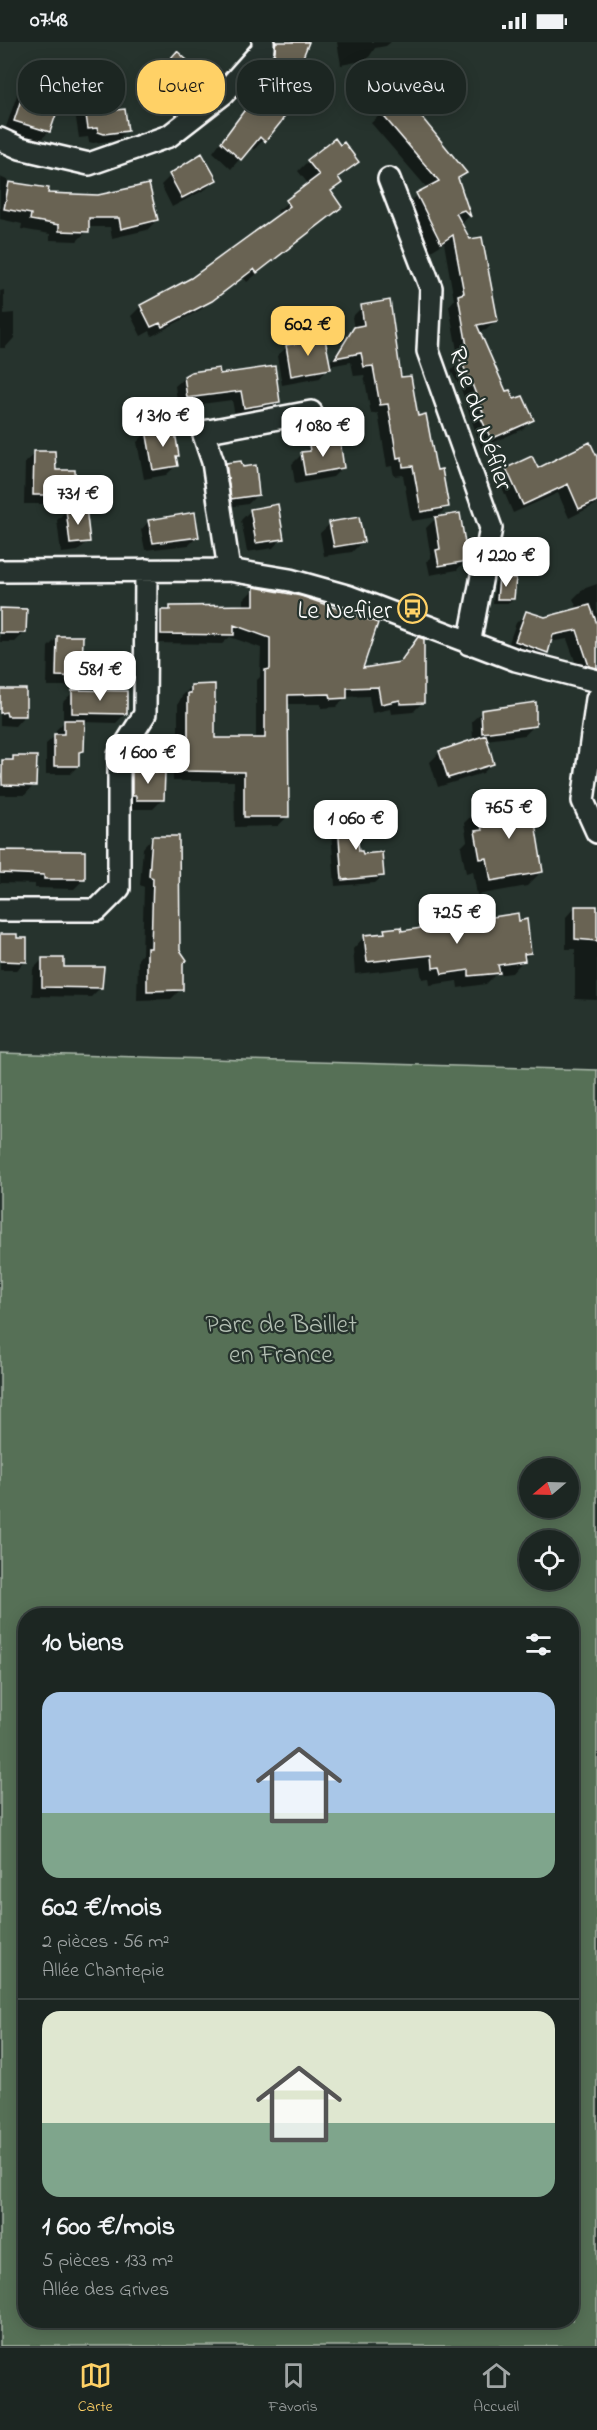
<!DOCTYPE html>
<html lang="fr">
<meta charset="utf-8">
<style>
:root{--surface:#1c2622;--page:#29322f;--text:#f1f3f6;--muted:#a0a5a5;--line:#3a4340;--accent:#ffd166}
body{margin:0;font-family:"Indie Flower",sans-serif;background:var(--page);color:var(--text);height:100vh;display:flex;flex-direction:column;font-size:22px;white-space:nowrap}
*{box-sizing:border-box;margin:0}
p{font-size:20px;color:var(--muted)}
.icon{flex:none;width:33px;height:33px;fill:none;stroke:currentColor;stroke-width:2;stroke-linecap:round;stroke-linejoin:round}
.map{position:relative;flex:1;overflow:hidden}
.panel{position:absolute;left:18px;top:1566px;width:561px;height:720px;display:flex;flex-direction:column;background:var(--surface);border-radius:24px;box-shadow:0 3px 15px #0003,0 0 0 2px var(--line)}
.panel>*{flex:none}
.hud{position:absolute;left:18px;top:18px;width:561px;height:54px;display:flex;gap:12px}
.needle{width:39px;rotate:251deg}
.fabs{position:absolute;left:519px;top:1416px;display:grid;gap:12px}
.fabs a{display:grid;place-items:center;width:60px;height:60px;border-radius:50%;background:var(--surface);box-shadow:0 3px 15px #0003,0 0 0 2px var(--line);font-size:30px}
.price{position:absolute;translate:-50% -51px;padding:0 14px;border-radius:12px;background:#fff;color:#222;font-size:20px;line-height:39px;filter:drop-shadow(0 2px 3px #0008)}
.price::after{content:'';position:absolute;left:50%;top:36px;width:18px;height:14px;margin-left:-9px;background:inherit;clip-path:polygon(0 0,100% 0,50% 100%)}
.price.current{background:var(--accent);color:#111}
ul{padding:0;list-style:none}
li{display:grid;align-content:center;gap:12px;height:318px;padding:0 24px}
li+li{border-top:2px solid var(--line)}
li span{display:grid;place-items:center;height:186px;border-radius:18px;color:#555}
li>.icon{margin-inline-start:auto}
span .icon{width:108px;height:108px;fill:#fffc;stroke-width:1}
li b{font-size:26px}
h2{display:flex;justify-content:space-between;align-items:center;height:72px;padding:0 24px;font-size:26px}
.chip{padding:0 21px;border-radius:24px;background:var(--surface);box-shadow:0 3px 15px #0003,0 0 0 2px var(--line);font-size:21px;line-height:54px}
.chip.current{background:var(--accent);color:#111}
.status{display:flex;justify-content:space-between;align-items:center;height:42px;padding:0 30px;background:var(--surface);direction:ltr}
.status svg{height:16px;fill:currentColor}
.dock{display:flex;justify-content:space-around;align-items:center;height:84px;border-top:2px solid var(--line);background:var(--surface);font-size:16px;color:var(--muted)}
.dock a{display:grid;justify-items:center;gap:3px}
.dock .current{color:var(--accent)}
.map>svg:first-child{display:block}
.green{fill:#567056;stroke:#aab8aa;stroke-width:1.5;fill-rule:evenodd}
.shadow{fill:#0007}
.building{fill:#696352;stroke:#fff;stroke-width:1.5}
.lines{fill:none;stroke-linecap:round;stroke-linejoin:round}
.minor-casing{stroke:#fff;stroke-width:26}
.minor{stroke:#26332d;stroke-width:21}
.labels{text-anchor:middle;stroke-width:4.5;stroke-linejoin:round;paint-order:stroke}
.street-label{font-size:26px;fill:#fff;stroke:#26332d}
.poi-label{font-size:26px;fill:#fff;stroke:#26332d;text-anchor:end}
.park-label{font-size:26px;fill:#b3bfb3;stroke:#26332d}
</style>
<div class="status"><b>07:48</b><svg viewBox="0 0 49 12"><path d="M0 12V9h3v3zM5 12V6h3v6zM10 12V3h3v9zM15 12V0h3v12zM26 1h20v11H26zM47 4h2v5h-2z"/></svg></div>
<div class="map">
<svg width="597" height="2304" viewBox="0 0 597 2304">
<rect width="100%" height="100%" fill="#26332d"/>
<filter id="ink" filterUnits="userSpaceOnUse"><feTurbulence type="fractalNoise" baseFrequency=".0167" numOctaves="2"/><feDisplacementMap in="SourceGraphic" scale="12" xChannelSelector="R" yChannelSelector="G"/><feConvolveMatrix kernelMatrix="1 2 1 2 8 2 1 2 1" color-interpolation-filters="sRGB"/></filter>
<g filter="url(#ink)">
<!-- green -->
<path class="green" d="M0 1011 597 1028V2304H0ZM530 1426H568V1466H530ZM530 1498H568V1538H530ZM26 1574H572V2278H26Z"/>
<!-- shadow -->
<path class="shadow" d="M275 0H307L288 48 280 79 254 108 250 105 231 127 213 110 243 69 267 27 263 26 270 6Z
M337 0H391L386 4 375 6 367 18 341 23Z
M167 21 190 33 194 41 168 68 154 55 158 50 149 41Z
M26 44 60 56 49 90 39 99 5 88 17 53Z
M402 53 465 131 457 139 469 174 461 183 496 279 486 288 478 290 506 351 532 377 523 387 481 406 461 347 451 329 459 320 449 264 454 258 444 201 431 209 407 161 428 147 371 81Z
M85 60 114 70 127 88 117 98 93 101 89 100 88 95 79 96 75 70Z
M308 119 357 120 337 137 340 141 330 150 340 164 247 240 243 235 200 268 152 294 150 289 141 294 131 274 141 264 192 237 280 173 277 169 309 143 298 129Z
M170 134 215 138 206 147 172 165 161 143Z
M0 135 25 146 28 143 47 147 46 153 157 178 147 188 112 196 110 185H87V189L77 199 50 198V192L21 187 22 182 0 177Z
M4 248V272L14 271V296L5 306H0V249Z
M362 265 400 337 433 420 447 465 436 476 466 518 457 528 430 533 427 519 431 516 426 486 437 475 411 479 403 433 394 434 392 424 387 425 378 371 371 372 364 333 354 334 351 320 329 324 320 336 282 343 277 314 287 305 328 322 354 288 352 275Z
M219 334 279 359 269 369 235 374 232 358 178 365 175 344 185 335Z
M147 390 178 413 175 416 176 424 166 433 144 437 137 400Z
M310 404 343 425 333 435 295 442 292 422Z
M35 411 74 452 64 462H24L25 420Z
M597 418V462L569 476 558 451 513 471 498 436 507 427 537 428Z
M227 423 258 452 248 462 222 466 217 433Z
M67 468 88 499 78 509 61 511 57 478Z
M251 468 282 496 273 506 247 510 241 478Z
M149 479 197 495 189 503 145 508 141 488Z
M330 482 362 500 352 510 324 514 320 491Z
M499 537 513 557 508 561H493L495 541Z
M597 542V634L579 630 567 597 549 600 546 610 537 620 506 609 516 581 526 571 545 576 578 568 573 557 583 547Z
M254 547 361 628 397 622 418 596 423 660 413 670 391 672 390 667 372 671 369 654 346 655 336 665 321 666V662H286L288 774 278 784 235 785 234 739H173V714L178 709V662L182 654 192 644 214 697 256 698V639L260 635 261 606 230 595 222 602 152 601V579L162 569 170 565H244V557Z
M0 566 25 568V590L15 600H0Z
M58 595 80 634 71 644H47L48 605Z
M0 648 24 674 15 684 0 683Z
M73 650 126 671 116 681 83 680 82 709 78 713V724L70 732H46V702L56 693V688L63 681V660Z
M482 670 535 683 525 693 486 698 493 721 483 731 438 745 430 720 440 710 473 699 472 679Z
M13 715 34 743 25 753H0V721Z
M132 731 163 757 153 767H127L123 741Z
M478 767 542 829 527 844 477 853 473 829 466 831 461 805 467 799 464 781Z
M337 769 357 811 383 834 375 841 335 844 330 776Z
M152 796 181 922V947L171 957 137 958 138 917 142 912 144 845 140 843 143 806Z
M0 810 84 837 74 847 35 846V842L0 841Z
M575 865 597 866V958L575 957V907H566V875Z
M518 880 530 911 512 931 495 933 486 942 458 946 457 939 430 943 429 936 422 937 420 925 355 932 353 907 365 894 380 893 385 888 400 891Z
M0 894 26 919 17 928H0Z
M43 917 62 926 101 945 91 955 32 954 33 927Z"/>
<!-- building -->
<path class="building" d="M276 0H309L290 48 297 52 281 80 265 100 260 95 241 118 221 100 252 58 275 17 272 16Z
M177 9 198 28 192 33 196 37 195 42 179 60 162 44 167 39 158 31Z
M26 42 62 55 50 90 14 79Z
M402 51 467 131 458 136 471 175 464 168 456 171 470 197 482 195 498 279 477 283 506 349 510 348 514 357 523 354 534 378 491 397 480 374 484 373 470 337 460 318 467 316 468 310 458 253 464 251 453 193 441 201 416 151 439 139 380 70Z
M114 55 116 68 125 67 128 89 104 92 98 90 97 86 88 87 84 59Z
M335 96 340 103 344 100 359 120 338 135 342 141 331 149 342 165 257 231 254 227 212 259 162 285 160 281 151 285 140 263 191 236 290 164 286 158 319 133 307 118Z
M202 111 217 138 182 156 169 132Z
M9 140 49 146 48 151 98 153 149 142 158 178 121 187 119 176H89V190L59 189V183L30 178 31 172 4 167Z
M390 258 401 335 411 334 418 374 426 372 435 420 437 428 442 427 449 465 421 470 413 424 403 425 402 415 397 416 388 362 380 363 373 324 364 325 361 311 335 316 354 285 364 283 361 263Z
M325 297 331 327 291 334 286 303Z
M275 324 280 360 244 366 241 349 187 356 184 334 191 330 219 326 220 332Z
M174 384 179 414H176L178 424 153 428 146 388Z
M340 398 344 426 305 433 301 410 310 409 309 403Z
M590 400 597 415V459L579 467 568 442 523 463 506 426 532 414 538 426Z
M34 409H55L56 428H75L76 453H33Z
M241 419 243 425 256 423 259 453 231 457 226 421Z
M278 462 284 497 256 501 250 467Z
M86 465 90 500 70 502 66 467Z
M195 470 199 495 153 501 148 478Z
M460 471 468 519 439 524 436 508 440 507 435 475Z
M359 475 364 500 334 505 329 480Z
M499 535 516 536 514 557H497Z
M254 545 301 554 378 581 363 626 400 620 418 595 424 597V661L400 662V658L381 662 378 645 347 646V656L331 657 330 652 288 653 289 775H244V730L182 729V703H188V651H191V643L215 642V696H265V628L270 627V596L234 583V593L161 592V568H170V564L254 563Z
M590 563 597 582V626L589 624 577 588 553 593 548 611 515 599 526 569 545 575Z
M0 566 27 567 26 591H0Z
M57 594H83L82 635 56 634Z
M0 647H26V674H7L6 670 0 671Z
M72 648 127 649V672L72 671Z
M536 660V684L482 691 481 668Z
M64 678H85L84 709 79 710V724H54V692H64Z
M486 693 494 722 448 736 439 709Z
M13 714H37L36 744 2 743V718H13Z
M132 729 165 730 164 758H136V754H132Z
M531 756 543 830 491 839 487 816 480 817 475 789 482 788 478 765Z
M354 766 359 809H362L363 812 382 810 384 834 342 838 337 768Z
M152 794H179L180 908 187 918 183 921V948L147 949V906H151L153 836 149 834Z
M0 808 85 809V837H44V833L0 831Z
M575 864H597V899L575 897Z
M518 871 519 879 527 877 531 911 524 912 525 919 498 923 500 931 469 934V928L442 932 440 925 433 926 432 913 367 920 364 893 385 891 384 887 401 885 402 889Z
M0 892H17V896H27V920L0 919Z
M42 916H64V925H104L102 946 42 945Z"/>
<g class="lines">
<defs>
<path id="minor" d="M0 97 20 106 89 122 169 94 223 52 263 7V0
M389 137 431 246 428 309 491 486 469 602
M229 528 213 420 203 390 311 370
M0 529 229 528 290 538 347 554 516 618 597 639
M597 657 583 759 597 790
M0 868H97L119 846V713L145 672 146 528"/>
</defs>
<!-- minor casing -->
<use href="#minor" class="minor-casing"/>
<!-- minor -->
<use href="#minor" class="minor"/>
</g>
</g>
<!-- icons -->
<defs>
<symbol id="bus-ring" viewBox="-11 -11 22 22"><circle r="9.5" fill="#26332d" stroke="#ffd166" stroke-width="1.5"/><path d="M-5-6H5V4H4V6H2V4H-2V6H-4V4H-5ZM-3.5-4V0h7V-4ZM-3.5 1.2v1.5H-2V1.2ZM2 1.2v1.5H3.5V1.2Z" fill="#ffd166"/></symbol>
</defs>
<g fill-rule="evenodd">
<use href="#bus-ring" x="396" y="550" width="33" height="33"/>
</g>
<g class="labels">
<!-- street labels -->
<g class="street-label">
<text transform="translate(482 376) rotate(71)" y="9">Rue du Néflier</text>
</g>
<!-- poi labels -->
<g class="poi-label">
<text x="392" y="576">Le Neflier</text>
</g>
<!-- park labels -->
<g class="park-label">
<text x="281" y="1290">Parc de Baillet<tspan x="281" dy="30">en France</tspan></text>
</g>
</g>
</svg>
<div class="fabs">
<a><svg class="needle" viewBox="-14 -14 28 28"><path d="M0-13l5 13h-10z" fill="#e53935"/><path d="M0 13l5-13h-10z" fill="#a0a5a5"/></svg></a>
<a><svg class="icon" aria-label="locate" viewBox="0 0 24 24"><circle cx="12" cy="12" r="6"/><path d="M12 2v4M12 18v4M2 12h4M18 12h4"/></svg></a>
</div>
<b class="price current" style="left:308px;top:315px">602 €</b>
<b class="price" style="left:163px;top:406px">1 310 €</b>
<b class="price" style="left:323px;top:416px">1 080 €</b>
<b class="price" style="left:78px;top:484px">731 €</b>
<b class="price" style="left:506px;top:546px">1 220 €</b>
<b class="price" style="left:100px;top:660px">581 €</b>
<b class="price" style="left:148px;top:743px">1 600 €</b>
<b class="price" style="left:509px;top:798px">765 €</b>
<b class="price" style="left:356px;top:809px">1 060 €</b>
<b class="price" style="left:457px;top:903px">725 €</b>
<div class="hud">
<a class="chip">Acheter</a>
<a class="chip current">Louer</a>
<a class="chip">Filtres</a>
<a class="chip">Nouveau</a>
</div>
<section class="panel">
<h2>10 biens<svg class="icon" aria-label="filters" viewBox="0 0 24 24"><path d="M4 7h16M4 17h16"/><circle cx="9" cy="7" r="2"/><circle cx="15" cy="17" r="2"/></svg></h2>
<ul>
<li><span style="background:linear-gradient(#a9c7e8 65%,#7fa58c 0)"><svg class="icon" aria-label="home" viewBox="0 0 24 24"><path d="M3 11l9-7 9 7M6 9v11h12V9"/></svg></span><div><b>602 €/mois</b><p>2 pièces · 56 m²</p><p>Allée Chantepie</p></div></li>
<li><span style="background:linear-gradient(#dfe7d0 60%,#7fa58c 0)"><svg class="icon" aria-label="home" viewBox="0 0 24 24"><path d="M3 11l9-7 9 7M6 9v11h12V9"/></svg></span><div><b>1 600 €/mois</b><p>5 pièces · 133 m²</p><p>Allée des Grives</p></div></li>
</ul>
</section>
</div>
<nav class="dock">
<a class="current"><svg class="icon" aria-label="map" viewBox="0 0 24 24"><path d="M3 6l6-2 6 2 6-2v14l-6 2-6-2-6 2zM9 4v14M15 6v14"/></svg>Carte</a>
<a><svg class="icon" aria-label="saved" viewBox="0 0 24 24"><path d="M7 4h10v16l-5-4-5 4z"/></svg>Favoris</a>
<a><svg class="icon" aria-label="home" viewBox="0 0 24 24"><path d="M3 11l9-7 9 7M6 9v11h12V9"/></svg>Accueil</a>
</nav>
